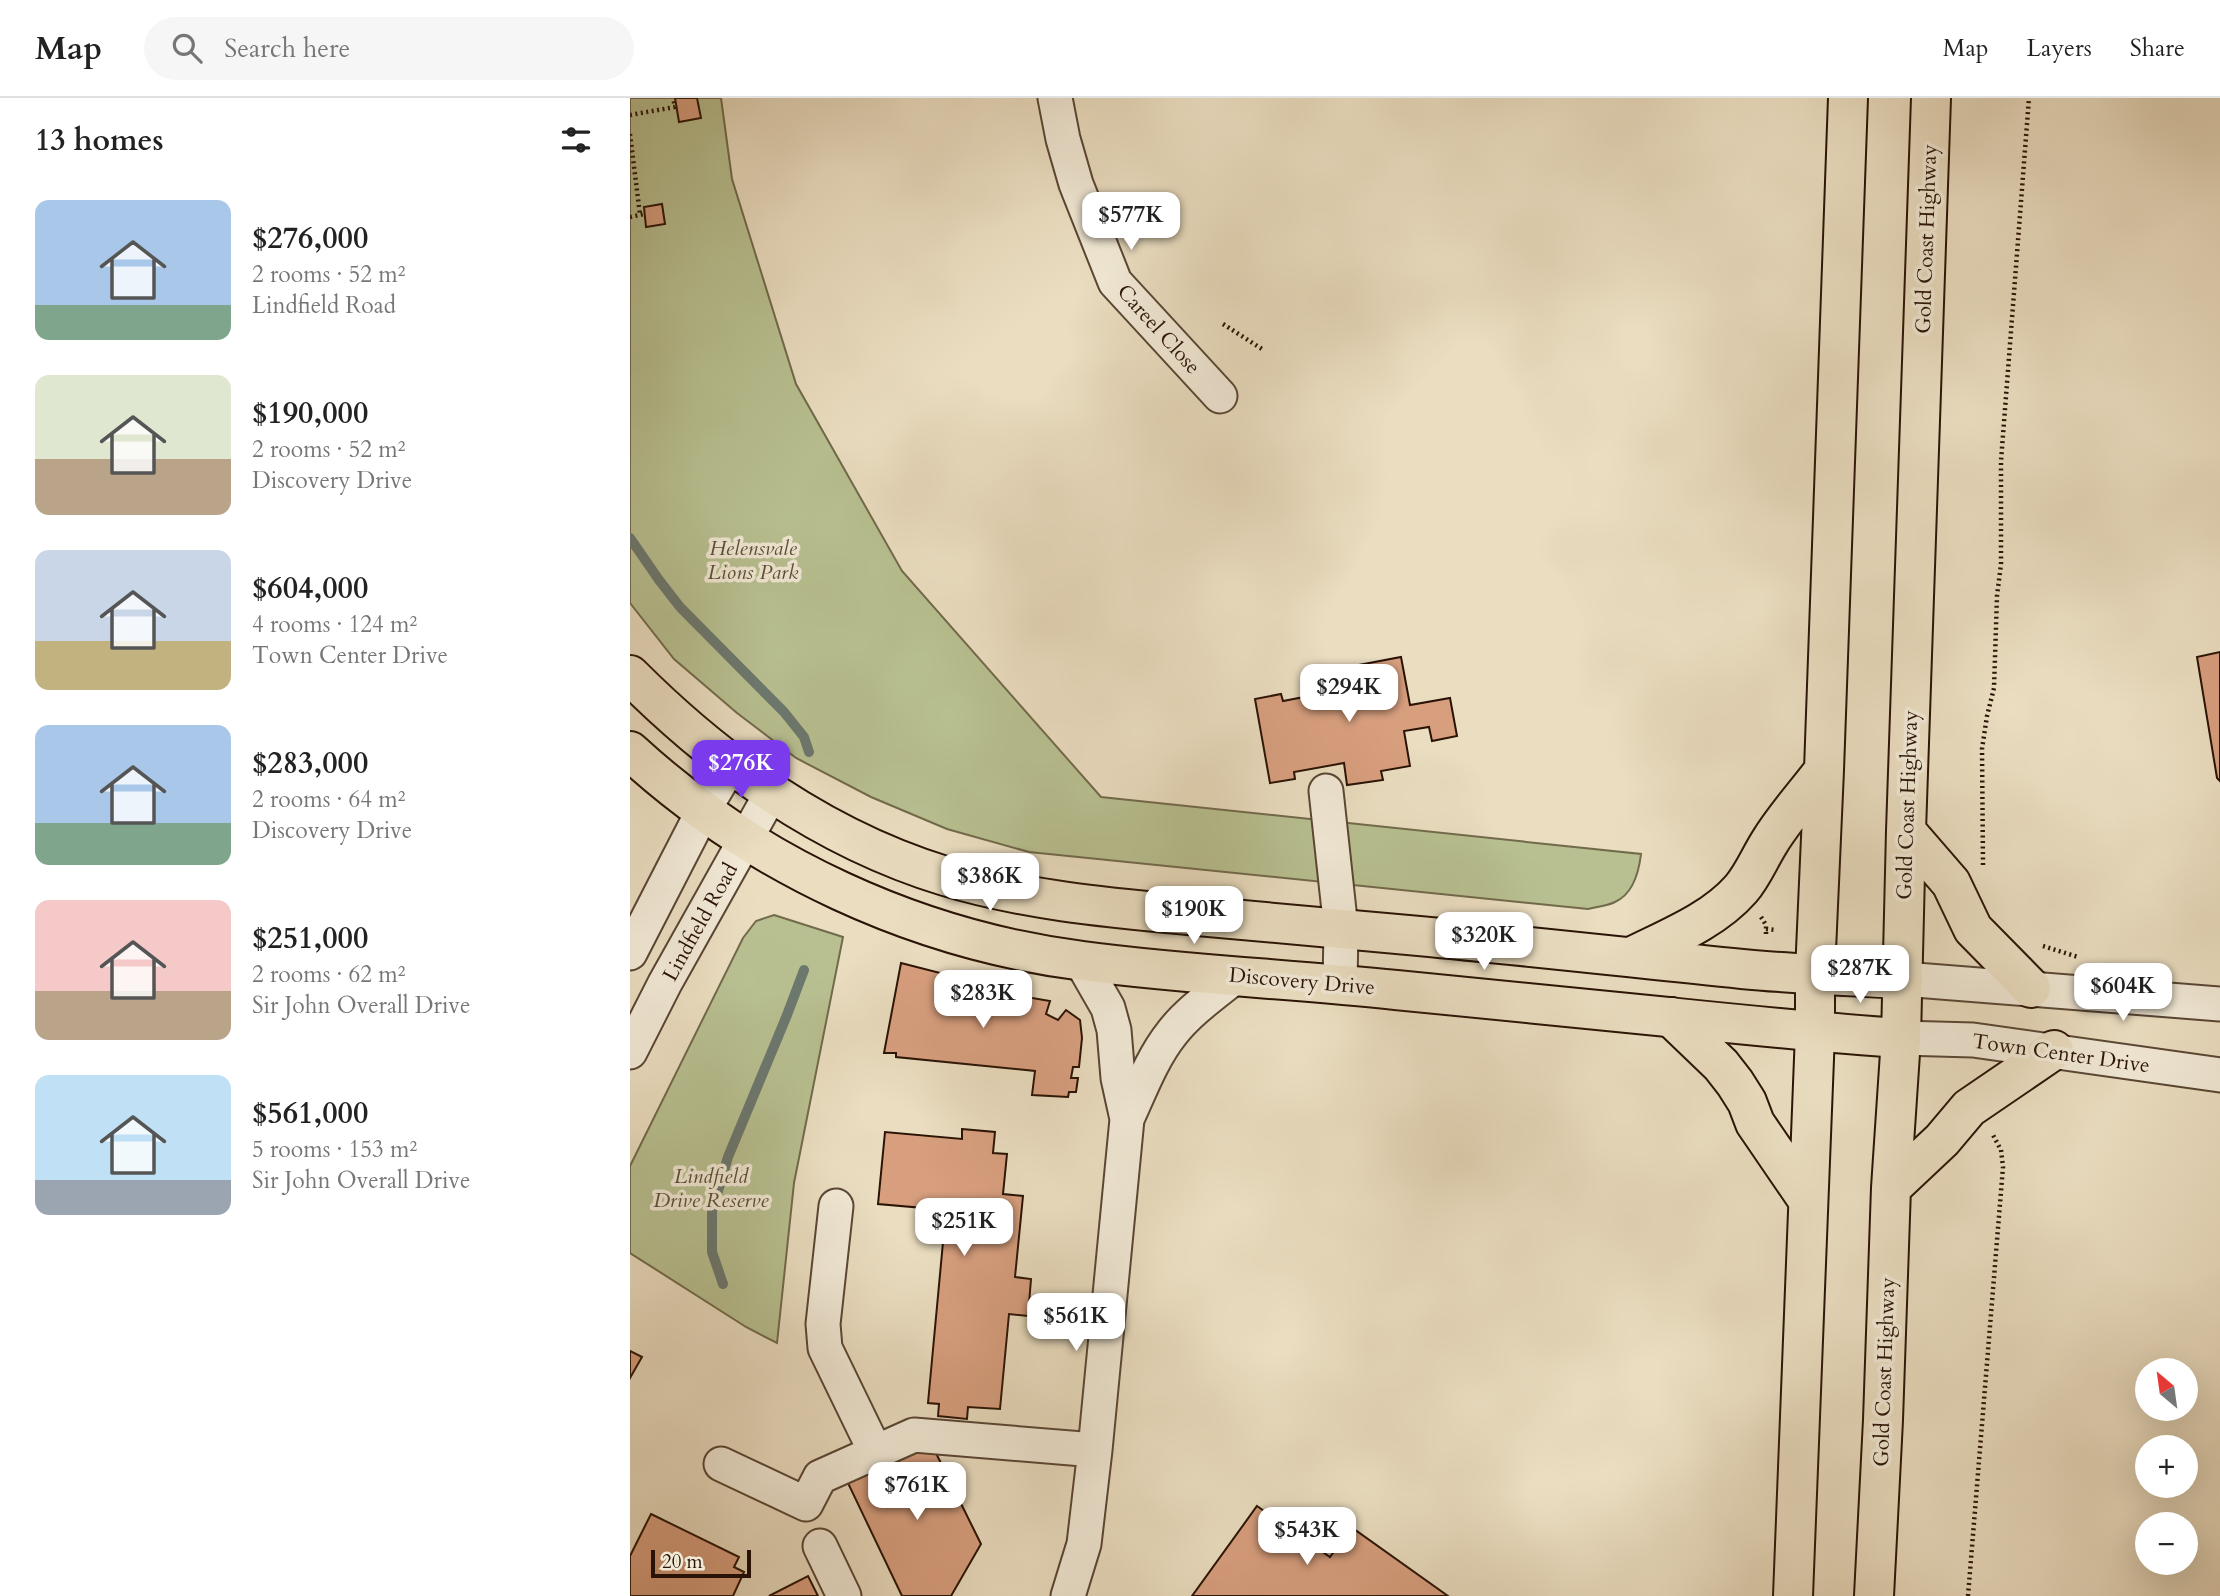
<!DOCTYPE html>
<meta charset="utf-8">
<style>
:root{--surface:#fff;--page:#f6f6f6;--text:#222;--muted:#767676;--line:#e0e0e0;--accent:#7c3aed}
body{margin:0;font-family:Cardo,serif;background:var(--page);color:var(--text);height:100vh;display:flex;flex-direction:column;font-size:26px;white-space:nowrap}
*{box-sizing:border-box;margin:0}
p{font-size:23px;color:var(--muted)}
.icon{flex:none;width:38px;height:38px;fill:none;stroke:currentColor;stroke-width:2;stroke-linecap:round;stroke-linejoin:round}
.map{position:relative;flex:1;overflow:hidden}
.drawer{display:flex;flex-direction:column;background:var(--surface);width:630px}
.drawer>*{flex:none}
.needle{width:46px;rotate:331deg}
.tools{position:absolute;left:1505px;top:1260px;display:grid;gap:14px}
.tools a{display:grid;place-items:center;width:63px;height:63px;border-radius:50%;background:var(--surface);box-shadow:0 7px 28px #0002;font-size:35px}
.scale{position:absolute;left:21px;bottom:18px;width:100px;box-sizing:border-box;padding-left:7px;border:4px solid #2a1305;border-top:0;font-size:19px;line-height:24px;white-space:nowrap;color:#2a1305;-webkit-text-stroke:5px #f1e9d6;paint-order:stroke}
.price{position:absolute;translate:-50% -60px;padding:0 16px;border-radius:14px;background:#fff;color:#222;font-size:23px;line-height:46px;filter:drop-shadow(0 2px 4px #0008)}
.price::after{content:'';position:absolute;left:50%;top:42px;width:21px;height:16px;margin-left:-10px;background:inherit;clip-path:polygon(0 0,100% 0,50% 100%)}
.price.active{background:var(--accent);color:#fff}
ul{padding:0;list-style:none}
li{display:flex;align-items:center;gap:21px;height:175px;padding:0 35px}
li span{display:grid;place-items:center;flex:none;width:196px;height:140px;border-radius:14px;color:#555}
li>.icon{margin-inline-start:auto}
span .icon{width:84px;height:84px;fill:#fffc;stroke-width:1}
li b{font-size:30px}
h2{display:flex;justify-content:space-between;align-items:center;height:84px;padding:0 35px;font-size:30px}
header{display:flex;align-items:center;gap:42px;box-sizing:border-box;height:98px;padding:0 35px;background:var(--surface);border-bottom:2px solid var(--line)}
header strong{font-size:33px}
nav{display:flex;gap:38px;margin-inline-start:auto;font-size:24px}
.search{width:490px;height:63px;background:var(--page);display:flex;align-items:center;gap:18px;box-sizing:border-box;padding:0 24px;border-radius:38px;color:var(--muted);font-size:26px}
main{display:flex;flex:1;min-height:0}
.map>svg:first-child{display:block}
.green{fill:#b8c091;stroke:#716a4b;stroke-width:2}
.lines{fill:none;stroke-linecap:round;stroke-linejoin:round}
.stream{stroke:#6c786f;stroke-width:10}
.building{fill:#d89f7f;stroke:#2a1305;stroke-width:2}
.minor-casing{stroke:#5a4634;stroke-width:37}
.major-casing{stroke:#2a1305;stroke-width:42}
.highway-casing{stroke:#2a1305;stroke-width:42}
.path{stroke:#2a1305;stroke-width:4.5;stroke-dasharray:2 3.5;stroke-linecap:butt}
.minor{stroke:#f1e9d6;stroke-width:33}
.major{stroke:#eaddc0;stroke-width:38}
.highway{stroke:#eaddc0;stroke-width:38}
.labels{text-anchor:middle;stroke-width:7;stroke-linejoin:round;paint-order:stroke}
.street-label{font-size:21px;fill:#2a1305;stroke:#f1e9d6}
.park-label{font-size:21px;font-style:italic;fill:#5c5036;stroke:#f1e9d6}
</style>
<header>
<strong>Map</strong>
<div class="search"><svg class="icon" aria-label="search" viewBox="0 0 24 24"><circle cx="10" cy="10" r="6"/><path d="M15 15l6 6"/></svg>Search here</div>
<nav><a>Map</a><a>Layers</a><a>Share</a></nav>
</header>
<main>
<section class="drawer">
<h2>13 homes<svg class="icon" aria-label="filters" viewBox="0 0 24 24"><path d="M4 7h16M4 17h16"/><circle cx="9" cy="7" r="2"/><circle cx="15" cy="17" r="2"/></svg></h2>
<ul>
<li><span style="background:linear-gradient(#a9c7e8 75%,#7fa58c 0)"><svg class="icon" aria-label="home" viewBox="0 0 24 24"><path d="M3 11l9-7 9 7M6 9v11h12V9"/></svg></span><div><b>$276,000</b><p>2 rooms · 52 m²</p><p>Lindfield Road</p></div></li>
<li><span style="background:linear-gradient(#dfe7d0 60%,#b9a48a 0)"><svg class="icon" aria-label="home" viewBox="0 0 24 24"><path d="M3 11l9-7 9 7M6 9v11h12V9"/></svg></span><div><b>$190,000</b><p>2 rooms · 52 m²</p><p>Discovery Drive</p></div></li>
<li><span style="background:linear-gradient(#c9d6e8 65%,#c2b280 0)"><svg class="icon" aria-label="home" viewBox="0 0 24 24"><path d="M3 11l9-7 9 7M6 9v11h12V9"/></svg></span><div><b>$604,000</b><p>4 rooms · 124 m²</p><p>Town Center Drive</p></div></li>
<li><span style="background:linear-gradient(#a9c7e8 70%,#7fa58c 0)"><svg class="icon" aria-label="home" viewBox="0 0 24 24"><path d="M3 11l9-7 9 7M6 9v11h12V9"/></svg></span><div><b>$283,000</b><p>2 rooms · 64 m²</p><p>Discovery Drive</p></div></li>
<li><span style="background:linear-gradient(#f6c9c9 65%,#b9a48a 0)"><svg class="icon" aria-label="home" viewBox="0 0 24 24"><path d="M3 11l9-7 9 7M6 9v11h12V9"/></svg></span><div><b>$251,000</b><p>2 rooms · 62 m²</p><p>Sir John Overall Drive</p></div></li>
<li><span style="background:linear-gradient(#bfe0f5 75%,#9aa5b1 0)"><svg class="icon" aria-label="home" viewBox="0 0 24 24"><path d="M3 11l9-7 9 7M6 9v11h12V9"/></svg></span><div><b>$561,000</b><p>5 rooms · 153 m²</p><p>Sir John Overall Drive</p></div></li>
</ul>
</section>
<div class="map">
<svg width="1590" height="1498" viewBox="0 0 1590 1498">
<rect width="100%" height="100%" fill="#eaddc0"/>
<filter id="stains"><feTurbulence type="fractalNoise" baseFrequency=".00286" numOctaves="4"/><feColorMatrix values="0 0 0 0 .2 0 0 0 0 .09 0 0 0 0 .02 0 0 0 .5 -.17"/></filter>
<radialGradient id="worn" r=".72"><stop offset=".6" stop-color="#630" stop-opacity="0"/><stop offset="1" stop-color="#630" stop-opacity=".3"/></radialGradient>
<!-- green -->
<path class="green" d="M0 0H91L102 81 166 286 272 473 471 699 1011 756C1009 773 1003 796 985 804 977 808 966 809 958 811L399 754 317 731 241 699 166 660 107 615 44 561 0 505Z
M144 817 213 839 164 1085 147 1245 116 1229 0 1155V1068L113 840 126 823Z"/>
<g class="lines">
<!-- stream -->
<path class="stream" d="M0 440 29 482 50 509 154 614 174 639 179 654
M93 1186 82 1154V1113L98 1059 157 917 174 872"/>
</g>
<!-- building -->
<path class="building" d="M45 0H67L71 20 49 24Z
M32 106 35 126 16 129 14 109Z
M1590 554V683L1587 680 1567 559Z
M771 559 780 607 820 600 827 638 802 643 799 629 774 633 780 668 751 673 753 682 717 687 714 665 664 674 665 681 640 685 625 601 651 596 653 603 700 594 697 573Z
M271 865 318 877V886L420 903 416 916 428 922 436 912 450 922 452 940 449 969H443L441 980H448L446 994H439L438 999 402 997 405 973 266 959V955H254Z
M332 1031 365 1034 363 1055 377 1056 373 1096 393 1098 385 1179 401 1181 398 1218 379 1216 370 1311 338 1309 337 1321 308 1318 309 1306 298 1305 316 1112 248 1106 255 1034 332 1041Z
M0 1253 12 1259 0 1280Z
M299 1341 351 1446 321 1498H272L217 1383Z
M627 1408 700 1459 721 1429 818 1498H562Z
M21 1416 109 1459 104 1469 114 1474 103 1498H0V1458Z
M178 1478 188 1498H139Z"/>
<g class="lines">
<defs>
<path id="minor" d="M425 0 433 41 446 86 485 184 590 298
M696 693 711 831 710 886
M0 855 73 713 101 666
M1273 881 1590 906
M1271 940 1343 942 1590 977
M0 954 35 885 142 694
M497 1021C510 993 522 960 542 935 559 913 584 896 606 878
M206 1108 193 1226 195 1250 245 1353
M91 1366 176 1406 190 1379 284 1337 465 1352
M190 1448 214 1498
M438 1498 454 1446 465 1352 497 1021 488 980 484 932 478 910 451 863"/>
<path id="major" d="M0 577C88 665 194 741 315 778 397 803 483 810 568 818 642 825 716 832 789 838 897 848 1004 860 1112 871 1165 876 1219 878 1273 881
M0 653C124 767 286 842 453 863 557 877 662 881 766 892 857 901 947 910 1038 919 1116 927 1193 935 1271 940"/>
<path id="highway" d="M1276 733 1321 785 1343 831 1401 890
M1001 859C1039 840 1083 823 1111 791 1123 777 1129 761 1139 745 1154 720 1176 696 1194 672
M1041 919 1091 967 1105 985 1117 1004 1125 1025 1177 1101
M1261 1090 1312 1042 1339 1010 1424 952
M1163 1498 1185 935V875L1194 672 1218 0
M1244 1498 1253 1322 1261 1090 1271 940 1276 733 1301 0"/>
</defs>
<!-- minor casing -->
<use href="#minor" class="minor-casing"/>
<!-- major casing -->
<use href="#major" class="major-casing"/>
<!-- highway casing -->
<use href="#highway" class="highway-casing"/>
<!-- path -->
<path class="path" d="M0 17 45 9 43 0
M0 36 10 117
M0 119 14 116
M593 226 632 251
M1353 767 1352 651 1357 618 1364 590 1367 498 1371 466V363L1399 0
M1131 819 1136 827V837
M1136 831 1146 832
M1413 848 1448 859
M1338 1498 1373 1069 1371 1052 1363 1037"/>
<!-- minor -->
<use href="#minor" class="minor"/>
<!-- major -->
<use href="#major" class="major"/>
<!-- highway -->
<use href="#highway" class="highway"/>
</g>
<g class="labels">
<!-- street labels -->
<g class="street-label">
<text transform="translate(1296 141) rotate(-88)" y="7">Gold Coast Highway</text>
<text transform="translate(529 231) rotate(48)" y="7">Careel Close</text>
<text transform="translate(1277 707) rotate(-88)" y="7">Gold Coast Highway</text>
<text transform="translate(70 824) rotate(-61)" y="7">Lindfield Road</text>
<text transform="translate(672 883) rotate(5)" y="7">Discovery Drive</text>
<text transform="translate(1431 955) rotate(8)" y="7">Town Center Drive</text>
<text transform="translate(1254 1274) rotate(-88)" y="7">Gold Coast Highway</text>
</g>
<!-- park labels -->
<g class="park-label">
<text x="123" y="457">Helensvale<tspan x="123" dy="24">Lions Park</tspan></text>
<text x="81" y="1085">Lindfield<tspan x="81" dy="24">Drive Reserve</tspan></text>
</g>
</g>
<rect width="100%" height="100%" filter="url(#stains)"/>
<rect width="100%" height="100%" fill="url(#worn)"/>
</svg>
<div class="tools">
<a><svg class="needle" viewBox="-14 -14 28 28"><path d="M0-13l5 13h-10z" fill="#e53935"/><path d="M0 13l5-13h-10z" fill="#767676"/></svg></a>
<a>+</a>
<a>−</a>
</div>
<div class="scale">20 m</div>
<b class="price" style="left:501px;top:154px">$577K</b>
<b class="price" style="left:719px;top:626px">$294K</b>
<b class="price active" style="left:111px;top:702px">$276K</b>
<b class="price" style="left:360px;top:815px">$386K</b>
<b class="price" style="left:564px;top:848px">$190K</b>
<b class="price" style="left:854px;top:874px">$320K</b>
<b class="price" style="left:1230px;top:907px">$287K</b>
<b class="price" style="left:1493px;top:925px">$604K</b>
<b class="price" style="left:353px;top:932px">$283K</b>
<b class="price" style="left:334px;top:1160px">$251K</b>
<b class="price" style="left:446px;top:1255px">$561K</b>
<b class="price" style="left:287px;top:1424px">$761K</b>
<b class="price" style="left:677px;top:1469px">$543K</b>
</div>
</main>
